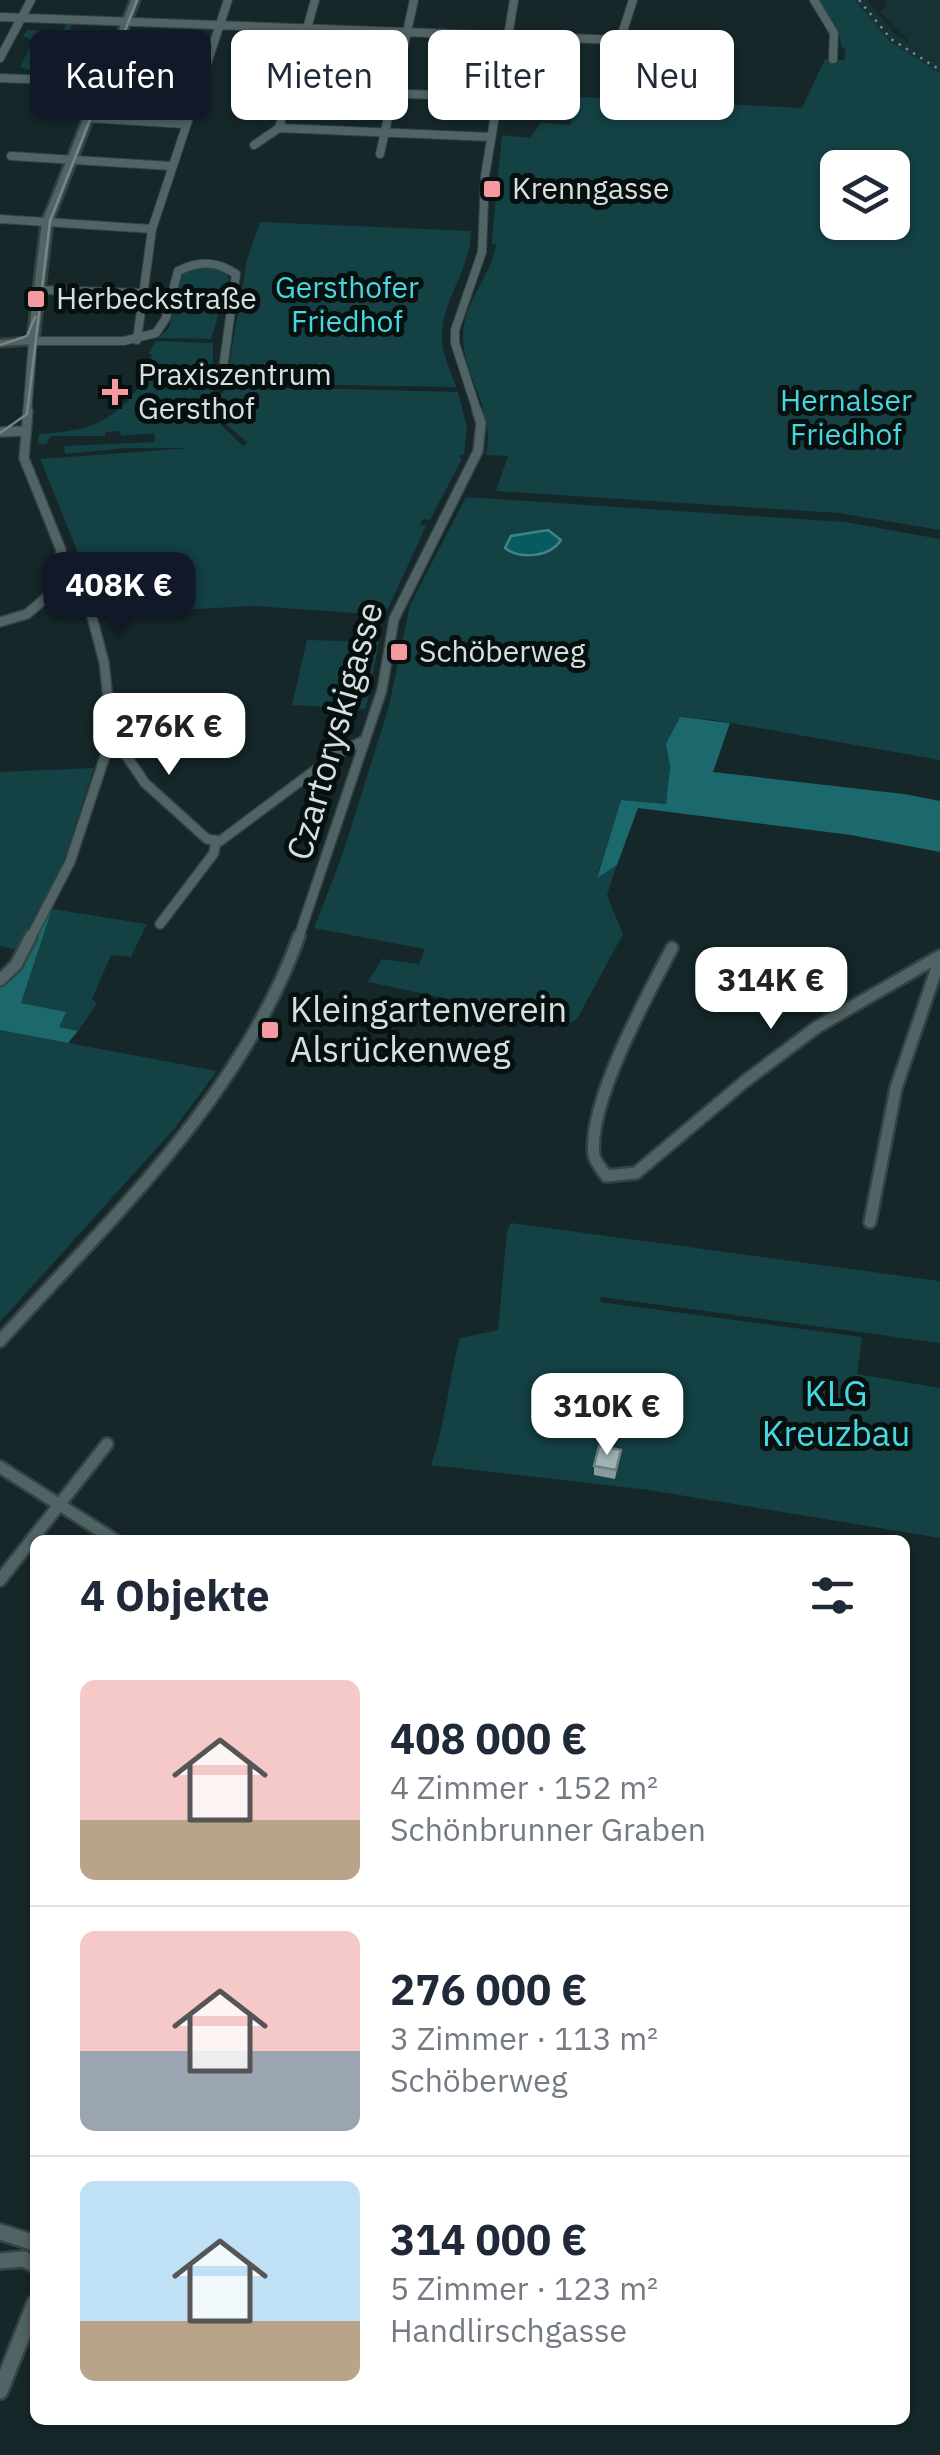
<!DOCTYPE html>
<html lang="de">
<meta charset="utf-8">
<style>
:root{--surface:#fff;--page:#f6f6f7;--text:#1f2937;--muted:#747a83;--line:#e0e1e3;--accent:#111827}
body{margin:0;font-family:"IBM Plex Sans",sans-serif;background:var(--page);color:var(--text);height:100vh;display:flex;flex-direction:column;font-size:38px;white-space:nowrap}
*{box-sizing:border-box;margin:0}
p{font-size:32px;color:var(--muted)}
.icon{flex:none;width:55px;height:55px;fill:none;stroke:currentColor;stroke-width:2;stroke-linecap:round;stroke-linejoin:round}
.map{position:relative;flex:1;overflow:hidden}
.details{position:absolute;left:30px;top:1535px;width:880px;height:890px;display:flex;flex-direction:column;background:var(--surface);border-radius:15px;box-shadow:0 2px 8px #0004}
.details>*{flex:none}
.banner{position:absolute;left:30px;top:30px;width:880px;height:90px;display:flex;gap:20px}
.fabs{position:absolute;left:820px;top:150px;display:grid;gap:20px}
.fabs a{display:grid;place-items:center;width:90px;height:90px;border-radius:15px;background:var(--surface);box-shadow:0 2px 8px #0004;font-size:50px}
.price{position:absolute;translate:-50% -85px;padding:0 22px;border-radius:20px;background:#fff;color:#222;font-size:32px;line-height:65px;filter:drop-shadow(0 2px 5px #0008)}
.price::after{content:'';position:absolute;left:50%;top:60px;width:30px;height:22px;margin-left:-15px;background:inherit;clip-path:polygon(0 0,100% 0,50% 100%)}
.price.on{background:var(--accent);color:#fff}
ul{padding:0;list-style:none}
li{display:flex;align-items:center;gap:30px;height:250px;padding:0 50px}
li+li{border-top:2px solid var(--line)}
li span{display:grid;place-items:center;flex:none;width:280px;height:200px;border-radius:15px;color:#555}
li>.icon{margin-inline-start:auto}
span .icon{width:120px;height:120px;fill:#fffc;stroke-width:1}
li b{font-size:42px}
h2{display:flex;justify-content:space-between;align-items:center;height:120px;padding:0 50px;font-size:42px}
.pill{padding:0 35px;border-radius:15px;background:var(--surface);box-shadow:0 2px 8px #0004;font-size:35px;line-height:90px}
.pill.on{background:var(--accent);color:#fff}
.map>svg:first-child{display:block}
.built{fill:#173234}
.green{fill:#144144;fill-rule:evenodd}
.forest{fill:#1c696d}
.water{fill:#055b60;stroke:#438387;stroke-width:2.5}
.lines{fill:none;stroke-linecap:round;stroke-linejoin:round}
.minor-far3-casing{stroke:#354243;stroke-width:10}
.minor-far2-casing{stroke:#354243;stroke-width:12}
.minor-far1-casing{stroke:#354243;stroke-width:16}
.minor-casing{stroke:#354243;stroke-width:20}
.tertiary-casing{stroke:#354243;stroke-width:5}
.minor-far3{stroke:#506365;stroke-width:8}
.minor-far2{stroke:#506365;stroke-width:9}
.minor-far1{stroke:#506365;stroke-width:11}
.minor{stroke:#506365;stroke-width:15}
.tertiary{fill:#506365;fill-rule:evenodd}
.tram{stroke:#778587;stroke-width:2.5}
.rail{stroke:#778587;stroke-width:2.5;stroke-dasharray:2.5 6;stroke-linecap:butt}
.wall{fill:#899c9d}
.building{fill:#9fb5b6;stroke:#6f7f7f;stroke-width:2.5}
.poi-dot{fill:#f49aa0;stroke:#070f0f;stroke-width:4}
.labels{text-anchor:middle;stroke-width:10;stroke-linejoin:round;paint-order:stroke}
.far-poi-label{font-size:30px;fill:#d5e0e1;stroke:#070f0f;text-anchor:start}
.far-park-label{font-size:30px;fill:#48d7e0;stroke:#070f0f}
.street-label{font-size:35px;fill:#d5e0e1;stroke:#070f0f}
.poi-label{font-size:35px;fill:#d5e0e1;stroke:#070f0f;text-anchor:start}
.park-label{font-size:35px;fill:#48d7e0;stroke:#070f0f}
</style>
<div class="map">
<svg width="940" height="2455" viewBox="0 0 940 2455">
<rect width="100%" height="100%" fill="#152729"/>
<!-- built -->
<path class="built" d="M855 0H867L895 34 912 45 880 12 887 5 883 0H940V73L890 42Z"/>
<!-- green -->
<path class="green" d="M819 0H855L890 42 940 73V530L839 513 496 491 508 456 486 455C496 412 465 380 463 339 462 302 492 275 496 245L492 244V238L502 135 530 138 541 123 571 125 573 104 551 103 560 96 802 108 825 59 844 60 846 49 842 48 838 29ZM838 168H892V222H838Z
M66 24H72L70 31 88 32 83 48H63L80 54 77 59 55 62 75 65 73 69 37 67 32 71 20 67 33 41 23 36 27 30 63 31Z
M260 222 471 231C471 270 440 302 442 340 443 356 451 372 456 387L226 383 247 260Z
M215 266 226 272 229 280 211 339 158 338 169 328 183 271Z
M156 341 213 343 212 416 243 446 248 443 219 418 221 394 229 386 458 392 467 428 464 454 459 456 462 459 430 520 423 519 420 524 426 526 385 615 253 606 103 614 40 459 191 448H125L65 454 64 446 155 442 154 433 121 436 120 431 105 432V436H51L46 444H38L39 434C74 432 103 428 128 400 135 391 143 385 146 373L156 368 150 359 152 354H148Z
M466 497 845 522 940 539V760L708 719 674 732 666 744 670 767 666 804 621 800 597 876 617 865 607 895 623 934 577 1019 568 1024 553 1021 368 982 382 959 419 964 425 949 314 928 342 856 389 706 410 605Z
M307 640 379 642 366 709 292 705Z
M94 768 57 882 18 950 0 946V772Z
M52 909 147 924 131 957 111 955 92 999 97 1004 78 1031 59 1027 65 1012 21 1003Z
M0 1030 217 1071 174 1129 0 1322Z
M511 1223 940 1281V1343L601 1297 600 1302 862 1337 857 1374 940 1388V1538L649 1490 431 1465C446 1423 448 1381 460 1338L498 1330 507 1231Z"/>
<!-- forest -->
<path class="forest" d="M680 717 730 723 713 772 904 794 940 801V852L851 835 638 808 617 865 597 878 621 800 666 804 670 767 666 744Z
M52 909 21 1003 66 1012 59 1027 78 1031 68 1043 0 1030V986L13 978Z"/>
<!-- water -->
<path class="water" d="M548 530 561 540C550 557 520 560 505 548L511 536Z"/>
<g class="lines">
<defs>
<path id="minor-far3" d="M814 0 834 33 833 59
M0 17 620 40
M0 58 31 0
M623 65 619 62 620 40 633 0
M0 78 198 86
M290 90 550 99
M88 118 185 124
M279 128 491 137
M254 145 279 128 315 0
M380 154 414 0
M11 156 171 166
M0 219 152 229
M40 290 143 293
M137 340 152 229 228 0
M27 414 33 341H124L156 333 166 318 178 271C199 260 217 261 236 274L221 383
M478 414 455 343V330L482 252 485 176 514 0"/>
<path id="minor-far2" d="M28 411 24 458 61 550 56 589
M0 432 23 431
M0 622 27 614 56 589
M112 735 145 783 207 839 220 841 338 753 365 740
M160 924 214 853 216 841
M30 939 70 862 112 735 104 662 92 617 84 601 72 592 56 589
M298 939 382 690 394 619 478 451 481 423 477 411"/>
<path id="minor-far1" d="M672 948C648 994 587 1104 594 1155 595 1162 602 1169 606 1176L636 1173 744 1082 817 1027 940 956
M0 980 16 965 31 936
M870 1222 896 1088 940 959
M0 1341C111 1218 242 1096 299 936
M0 1467 115 1540
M0 1580 107 1444"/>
<path id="minor" d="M0 2232 35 2243
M0 2261 24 2259 35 2265
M0 2391 35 2303"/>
<path id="tertiary" d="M131 0H139L52 222 38 341 33 344 0 346V340L28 338 42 222Z"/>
</defs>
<!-- minor-far3 casing -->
<use href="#minor-far3" class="minor-far3-casing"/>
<!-- minor-far2 casing -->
<use href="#minor-far2" class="minor-far2-casing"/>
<!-- minor-far1 casing -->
<use href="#minor-far1" class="minor-far1-casing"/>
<!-- minor casing -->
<use href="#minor" class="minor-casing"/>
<!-- tertiary casing -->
<use href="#tertiary" class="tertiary-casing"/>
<!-- minor-far3 -->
<use href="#minor-far3" class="minor-far3"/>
<!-- minor-far2 -->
<use href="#minor-far2" class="minor-far2"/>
<!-- minor-far1 -->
<use href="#minor-far1" class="minor-far1"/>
<!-- minor -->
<use href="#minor" class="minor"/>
<!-- tertiary -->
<use href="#tertiary" class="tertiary"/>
<!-- tram -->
<path class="tram" d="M0 345 27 336 35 317
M0 433 27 414 50 221 137 0"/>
<!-- rail -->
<path class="rail" d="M859 0 891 39 940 70"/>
</g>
<!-- wall -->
<path class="wall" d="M669 48 667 85 630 82 631 67Z
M714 54H726L724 83 712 82Z
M621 1450 615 1479 594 1475V1466Z"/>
<!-- building -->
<path class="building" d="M633 47 669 48 667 70 631 67Z
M714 54H726L725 68 713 67Z
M599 1446 621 1450 616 1470 594 1466Z"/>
<!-- markers -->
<g class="poi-dot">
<rect x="482" y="179" width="20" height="20" rx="5"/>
<rect x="26" y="289" width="20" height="20" rx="5"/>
<path d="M110 377h10v10h10v10h-10v10h-10v-10h-10v-10h10z"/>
<rect x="389" y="642" width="20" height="20" rx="5"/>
<rect x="260" y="1020" width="20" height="20" rx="5"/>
</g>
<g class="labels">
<!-- far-poi labels -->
<g class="far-poi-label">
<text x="512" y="199">Krenngasse</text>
<text x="56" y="309">Herbeckstraße</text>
<text x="138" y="385">Praxiszentrum<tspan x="138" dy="34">Gersthof</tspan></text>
<text x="419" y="662">Schöberweg</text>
</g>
<!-- far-park labels -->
<g class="far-park-label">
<text x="347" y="298">Gersthofer<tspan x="347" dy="34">Friedhof</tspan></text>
<text x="846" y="411">Hernalser<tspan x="846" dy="34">Friedhof</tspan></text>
</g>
<!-- street labels -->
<g class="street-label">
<text transform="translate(335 731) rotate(-74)" y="12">Czartoryskigasse</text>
</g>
<!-- poi labels -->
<g class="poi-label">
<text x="290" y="1022">Kleingartenverein<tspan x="290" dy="40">Alsrückenweg</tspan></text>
</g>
<!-- park labels -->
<g class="park-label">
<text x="836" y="1406">KLG<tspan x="836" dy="40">Kreuzbau</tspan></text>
</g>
</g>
</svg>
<div class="fabs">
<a><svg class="icon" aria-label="layers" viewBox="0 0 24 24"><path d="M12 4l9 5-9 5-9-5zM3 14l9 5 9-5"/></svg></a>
</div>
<b class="price on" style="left:119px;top:637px">408K €</b>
<b class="price" style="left:169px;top:778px">276K €</b>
<b class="price" style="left:771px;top:1032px">314K €</b>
<b class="price" style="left:607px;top:1458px">310K €</b>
<div class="banner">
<a class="pill on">Kaufen</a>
<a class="pill">Mieten</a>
<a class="pill">Filter</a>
<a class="pill">Neu</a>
</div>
<section class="details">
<h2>4 Objekte<svg class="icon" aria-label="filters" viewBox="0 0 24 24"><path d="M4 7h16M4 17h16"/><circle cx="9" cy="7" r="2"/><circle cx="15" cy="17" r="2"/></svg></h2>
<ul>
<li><span style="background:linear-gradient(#f6c9c9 70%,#b9a48a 0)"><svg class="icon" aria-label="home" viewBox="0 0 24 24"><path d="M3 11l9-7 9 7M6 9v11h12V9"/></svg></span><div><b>408 000 €</b><p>4 Zimmer · 152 m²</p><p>Schönbrunner Graben</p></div></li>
<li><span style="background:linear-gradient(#f6c9c9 60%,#9aa5b1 0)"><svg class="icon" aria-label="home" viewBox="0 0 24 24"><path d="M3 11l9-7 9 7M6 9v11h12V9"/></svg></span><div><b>276 000 €</b><p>3 Zimmer · 113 m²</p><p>Schöberweg</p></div></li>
<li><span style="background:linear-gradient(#bfe0f5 70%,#b9a48a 0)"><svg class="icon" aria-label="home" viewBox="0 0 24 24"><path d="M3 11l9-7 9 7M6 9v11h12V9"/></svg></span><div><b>314 000 €</b><p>5 Zimmer · 123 m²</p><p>Handlirschgasse</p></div></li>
</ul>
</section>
</div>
